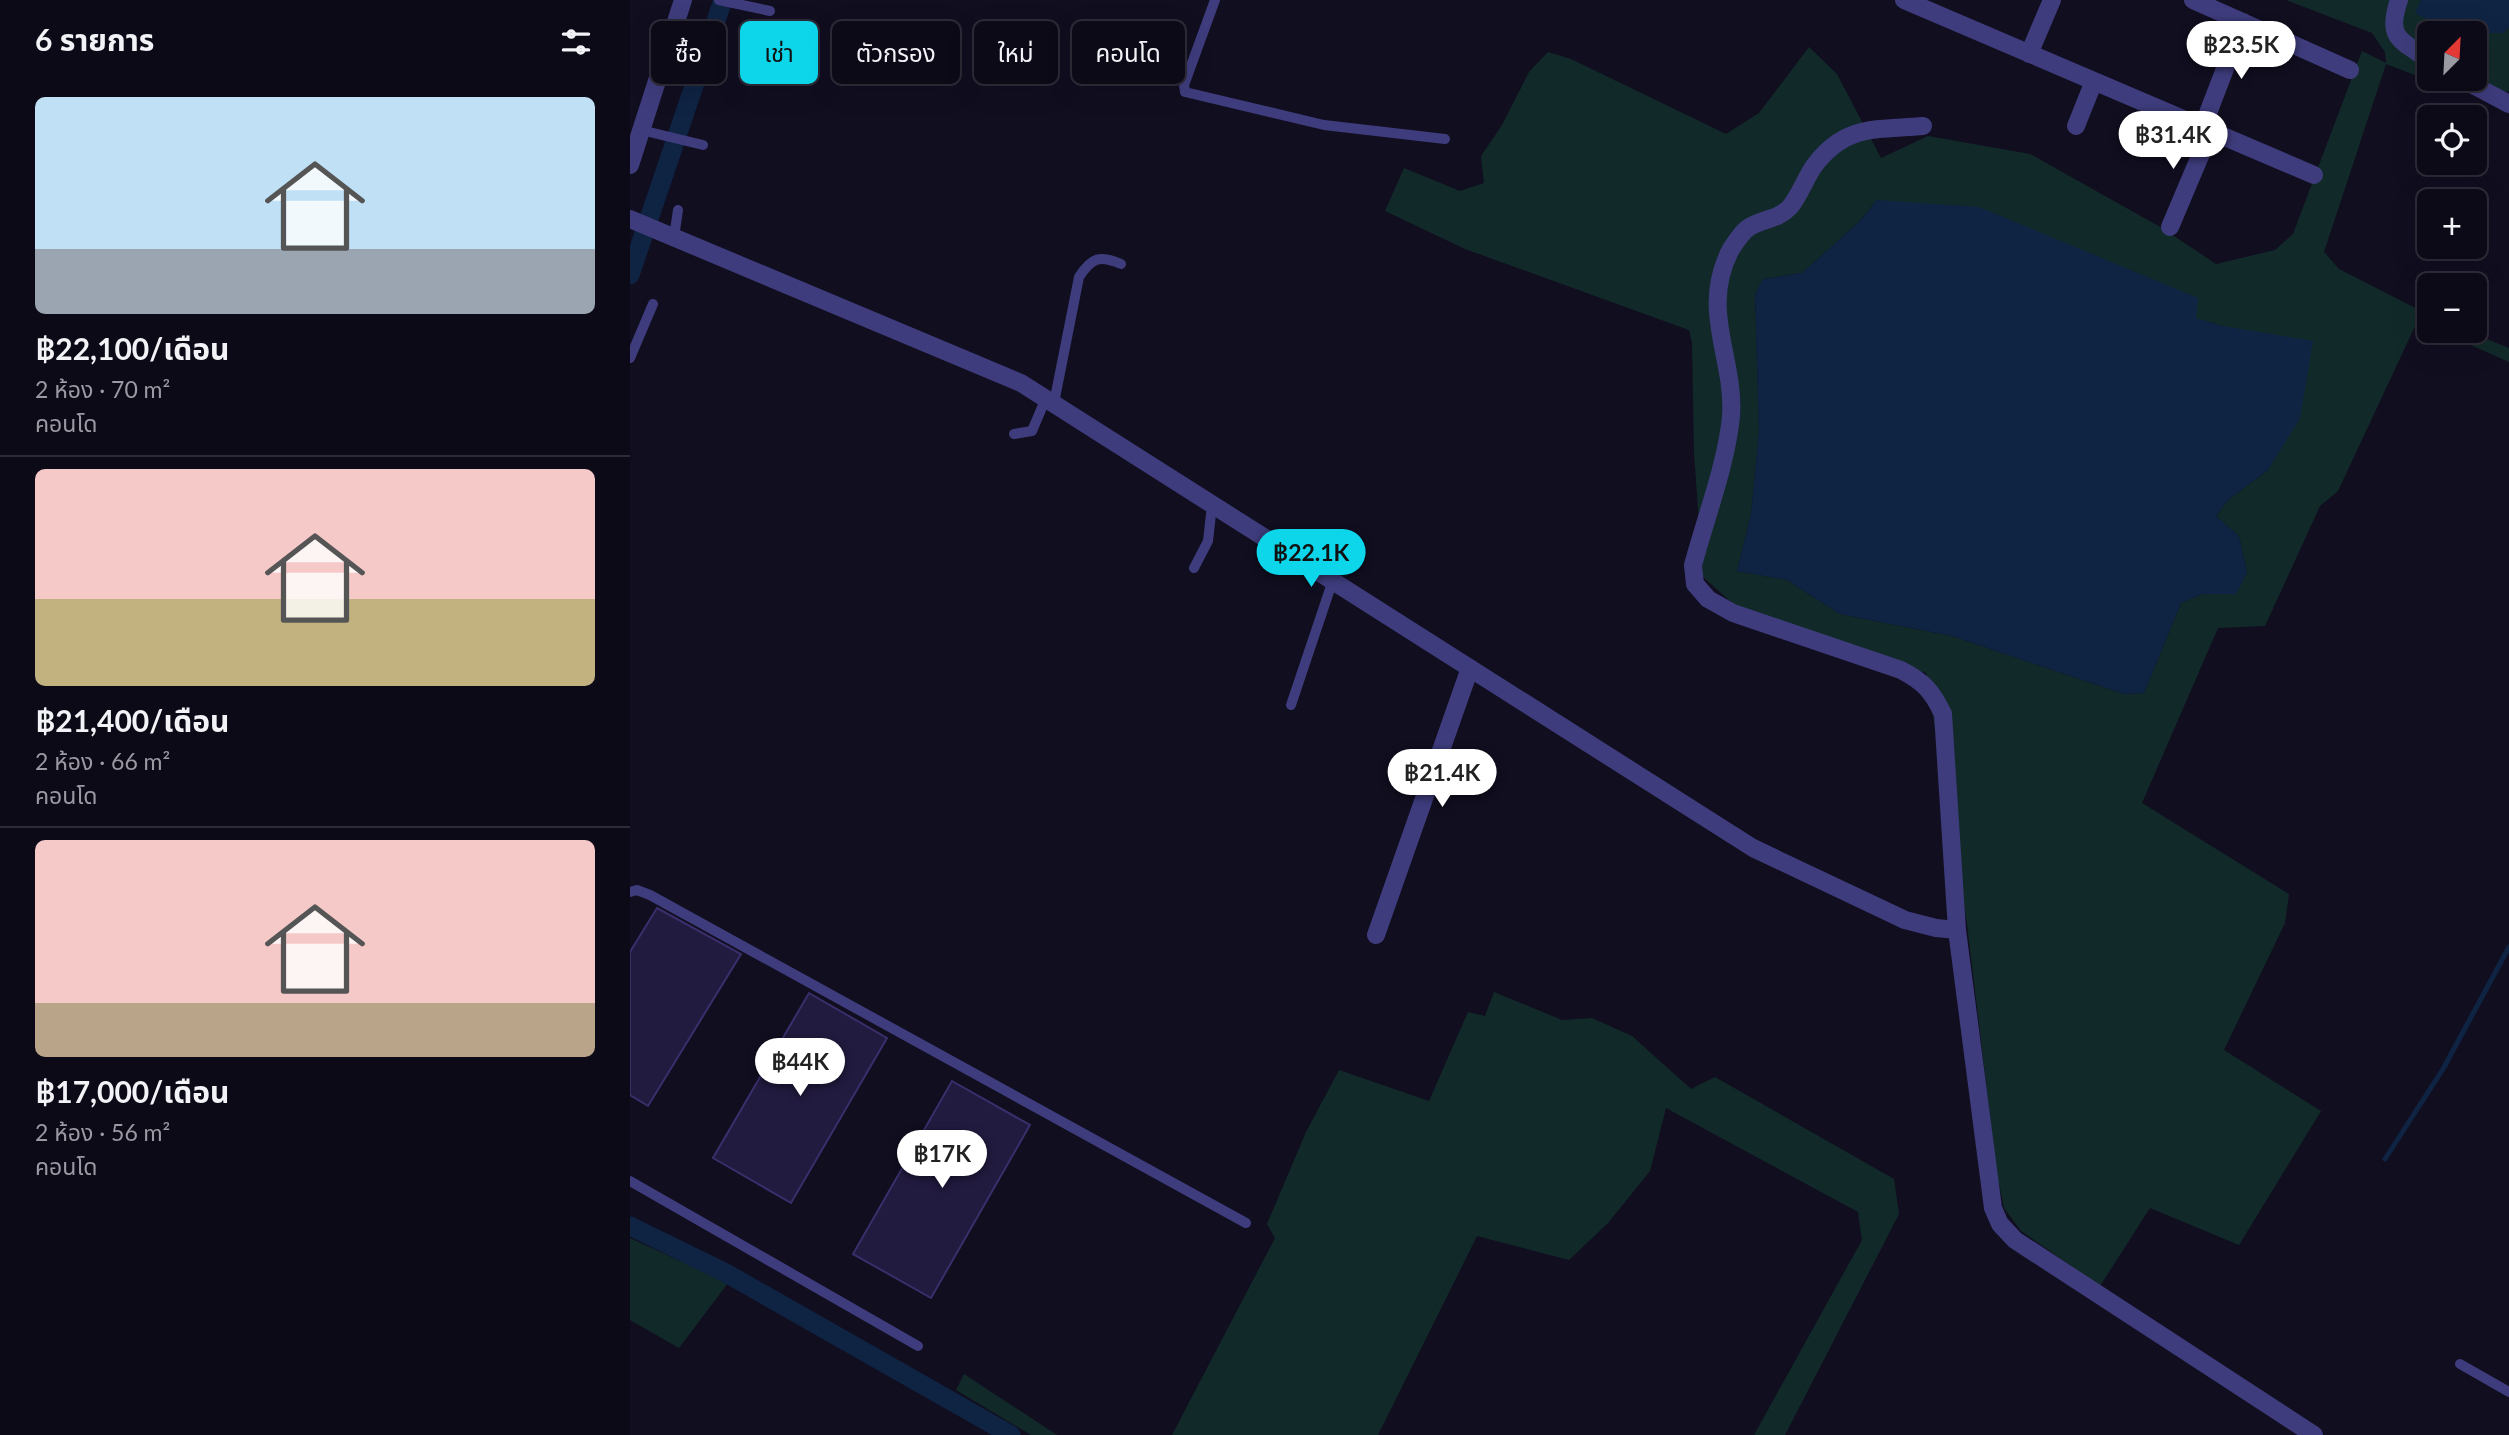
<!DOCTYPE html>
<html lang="th">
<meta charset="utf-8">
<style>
:root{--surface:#0d0a18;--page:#161321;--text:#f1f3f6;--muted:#9a9aa2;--line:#2d2b37;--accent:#0dd6eb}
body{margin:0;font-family:Lato,"Noto Sans Thai",sans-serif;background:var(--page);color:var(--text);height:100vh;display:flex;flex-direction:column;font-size:26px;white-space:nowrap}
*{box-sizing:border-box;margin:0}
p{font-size:23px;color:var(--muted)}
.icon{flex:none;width:38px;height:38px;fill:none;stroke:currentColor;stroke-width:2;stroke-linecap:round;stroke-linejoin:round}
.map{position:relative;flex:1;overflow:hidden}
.side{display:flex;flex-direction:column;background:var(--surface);width:630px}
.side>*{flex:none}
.guide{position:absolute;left:21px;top:21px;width:665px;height:63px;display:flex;gap:14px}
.needle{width:46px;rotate:24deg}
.fabs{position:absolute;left:1787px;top:21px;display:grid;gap:14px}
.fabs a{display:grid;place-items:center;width:70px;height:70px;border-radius:10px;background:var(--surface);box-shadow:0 7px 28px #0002,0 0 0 2px var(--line);font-size:35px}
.price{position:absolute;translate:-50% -60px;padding:0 16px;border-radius:24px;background:#fff;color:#222;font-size:23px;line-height:46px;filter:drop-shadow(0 2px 4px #0008)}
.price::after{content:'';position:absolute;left:50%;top:42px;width:21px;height:16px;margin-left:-10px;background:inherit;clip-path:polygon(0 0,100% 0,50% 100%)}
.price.current{background:var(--accent);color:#111}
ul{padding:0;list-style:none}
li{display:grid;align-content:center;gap:14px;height:371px;padding:0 35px}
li+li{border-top:2px solid var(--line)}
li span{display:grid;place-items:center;height:217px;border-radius:10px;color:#555}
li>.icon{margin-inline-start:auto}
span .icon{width:126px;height:126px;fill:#fffc;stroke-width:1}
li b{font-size:30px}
h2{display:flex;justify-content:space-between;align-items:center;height:84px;padding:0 35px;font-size:30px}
.chip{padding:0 24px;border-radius:10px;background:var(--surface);box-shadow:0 7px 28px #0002,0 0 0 2px var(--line);font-size:24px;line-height:63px}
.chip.current{background:var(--accent);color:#111}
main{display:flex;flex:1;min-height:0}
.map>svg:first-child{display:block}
.green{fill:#112a29;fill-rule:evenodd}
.water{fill:#0f2343}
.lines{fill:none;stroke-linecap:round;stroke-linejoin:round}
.stream{stroke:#0f2343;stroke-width:5}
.canal{stroke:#0f2343;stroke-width:19}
.building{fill:#221b40;stroke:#3a2e6b;stroke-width:2}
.service{stroke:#3e3c7c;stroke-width:10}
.minor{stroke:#3e3c7c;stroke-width:18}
.tertiary{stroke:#3e3c7c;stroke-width:18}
</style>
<main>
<section class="side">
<h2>6 รายการ<svg class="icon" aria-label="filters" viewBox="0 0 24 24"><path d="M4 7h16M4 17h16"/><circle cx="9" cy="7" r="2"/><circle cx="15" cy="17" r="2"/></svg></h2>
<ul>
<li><span style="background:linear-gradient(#bfe0f5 70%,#9aa5b1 0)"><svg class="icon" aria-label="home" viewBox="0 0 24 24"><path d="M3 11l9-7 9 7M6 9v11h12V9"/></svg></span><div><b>฿22,100/เดือน</b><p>2 ห้อง · 70 m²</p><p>คอนโด</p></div></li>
<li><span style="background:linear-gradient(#f6c9c9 60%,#c2b280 0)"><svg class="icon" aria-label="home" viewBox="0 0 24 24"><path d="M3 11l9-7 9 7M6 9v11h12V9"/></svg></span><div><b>฿21,400/เดือน</b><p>2 ห้อง · 66 m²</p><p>คอนโด</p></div></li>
<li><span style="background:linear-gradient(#f6c9c9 75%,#b9a48a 0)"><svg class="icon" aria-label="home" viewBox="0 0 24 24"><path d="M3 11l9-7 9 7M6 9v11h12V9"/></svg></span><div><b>฿17,000/เดือน</b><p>2 ห้อง · 56 m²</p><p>คอนโด</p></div></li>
</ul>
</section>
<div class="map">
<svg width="1879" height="1435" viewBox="0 0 1879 1435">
<rect width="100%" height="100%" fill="#110e20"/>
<!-- green -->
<path class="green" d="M1656 0H1791L1786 13 1872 33 1879 28V92L1811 85 1756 64 1694 252 1709 269 1799 315V327L1787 322 1708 491 1690 506 1635 626 1588 628 1512 803 1659 894 1655 923 1594 1050 1691 1111 1609 1245 1520 1208 1470 1286 1391 1231 1374 1208 1367 1174 1337 924 1296 673 1108 608 1073 577 1064 453 1062 343 1059 330 835 249 755 211 774 168 830 191 854 183 851 156 872 125 899 72 918 52 941 59 1096 134 1129 113 1179 47 1207 74 1251 158 1298 136 1400 154 1532 228 1586 264 1645 250 1663 234 1732 51 1756 63 1755 52 1742 33ZM1799 33H1844V79H1799ZM1247 200 1565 318 1593 326 1638 470 1598 500 1586 516 1609 536 1617 573 1605 594H1572L1551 603 1514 693 1494 694 1322 636 1210 614 1157 580 1107 571 1121 514 1129 432 1125 295 1133 279 1172 273 1229 222Z
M1809 331H1837L1879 348V362Z
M864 992 932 1020 962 1018 1002 1036 1061 1089 1085 1077 1264 1179 1269 1214 1155 1435H1124L1232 1240 1228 1212 1036 1108 1020 1171 978 1223 939 1260 847 1236 748 1435H542L645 1238 637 1224 676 1132 709 1070 799 1101 838 1012 855 1016Z
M0 1238 98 1283 49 1348 0 1320Z
M334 1374 427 1435H401L326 1390Z"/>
<!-- water -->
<path class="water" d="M1791 0H1879V28L1872 33H1824L1785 13Z
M1247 200 1349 207 1568 298 1566 318 1593 326 1683 341 1670 418 1638 470 1598 500 1586 516 1609 536 1617 573 1606 594H1572L1551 603 1514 693 1494 694 1322 636 1210 614 1157 580 1107 571 1121 514 1129 432 1125 295 1133 279 1172 273 1229 222Z"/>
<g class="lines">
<!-- stream -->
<path class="stream" d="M1755 1159 1813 1069 1879 947"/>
<!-- canal -->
<path class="canal" d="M0 275 93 0
M0 1226 96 1273 381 1435"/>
</g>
<!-- building -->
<path class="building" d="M27 908 111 954 18 1106 0 1095V952Z
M179 993 257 1038 161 1203 83 1158Z
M322 1081 400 1125 301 1298 223 1254Z"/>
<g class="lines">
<!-- service -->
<path class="service" d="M89 0 140 11
M585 0 554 85 555 92 694 125 815 139
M11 130 73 145
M44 237 48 210
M0 358 23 304
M424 403 449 277C462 257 470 255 491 264
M384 434 402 431 416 398
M564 568 578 541 582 505
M661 705 703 580
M0 892 7 890 20 895 616 1223
M0 1181 288 1346
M1830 1364 1879 1392"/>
<!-- minor -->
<path class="minor" d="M1274 0 1684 175
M1563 0 1720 70
M1769 0C1756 38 1770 40 1799 60
M1399 54 1422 0
M1832 79 1879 104
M1293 126C1246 130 1215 124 1184 166 1175 179 1170 195 1160 207 1148 220 1131 219 1118 228 1112 232 1105 243 1101 249 1069 310 1105 357 1101 416 1097 462 1075 520 1063 565L1065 584 1078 599 1103 613 1271 670C1294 682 1302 691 1313 714L1327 930 1363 1208 1370 1224 1385 1240 1684 1435
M1446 126 1464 81
M1573 126 1613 22
M0 219 391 383 1123 848 1275 920 1306 928 1327 930
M1540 227 1581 130
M746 935 840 668"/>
<!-- tertiary -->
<path class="tertiary" d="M0 165 53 0"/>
</g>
</svg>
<div class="fabs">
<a><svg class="needle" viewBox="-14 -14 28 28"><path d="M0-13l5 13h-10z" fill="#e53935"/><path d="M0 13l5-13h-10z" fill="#9a9aa2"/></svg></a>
<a><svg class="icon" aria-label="locate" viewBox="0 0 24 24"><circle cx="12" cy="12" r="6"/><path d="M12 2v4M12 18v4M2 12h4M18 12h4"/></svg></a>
<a>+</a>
<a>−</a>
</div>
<b class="price" style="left:1611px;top:81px">฿23.5K</b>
<b class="price" style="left:1543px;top:171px">฿31.4K</b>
<b class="price current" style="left:681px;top:589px">฿22.1K</b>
<b class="price" style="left:812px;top:809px">฿21.4K</b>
<b class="price" style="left:170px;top:1098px">฿44K</b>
<b class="price" style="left:312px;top:1190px">฿17K</b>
<div class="guide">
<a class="chip">ซื้อ</a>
<a class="chip current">เช่า</a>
<a class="chip">ตัวกรอง</a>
<a class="chip">ใหม่</a>
<a class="chip">คอนโด</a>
</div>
</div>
</main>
